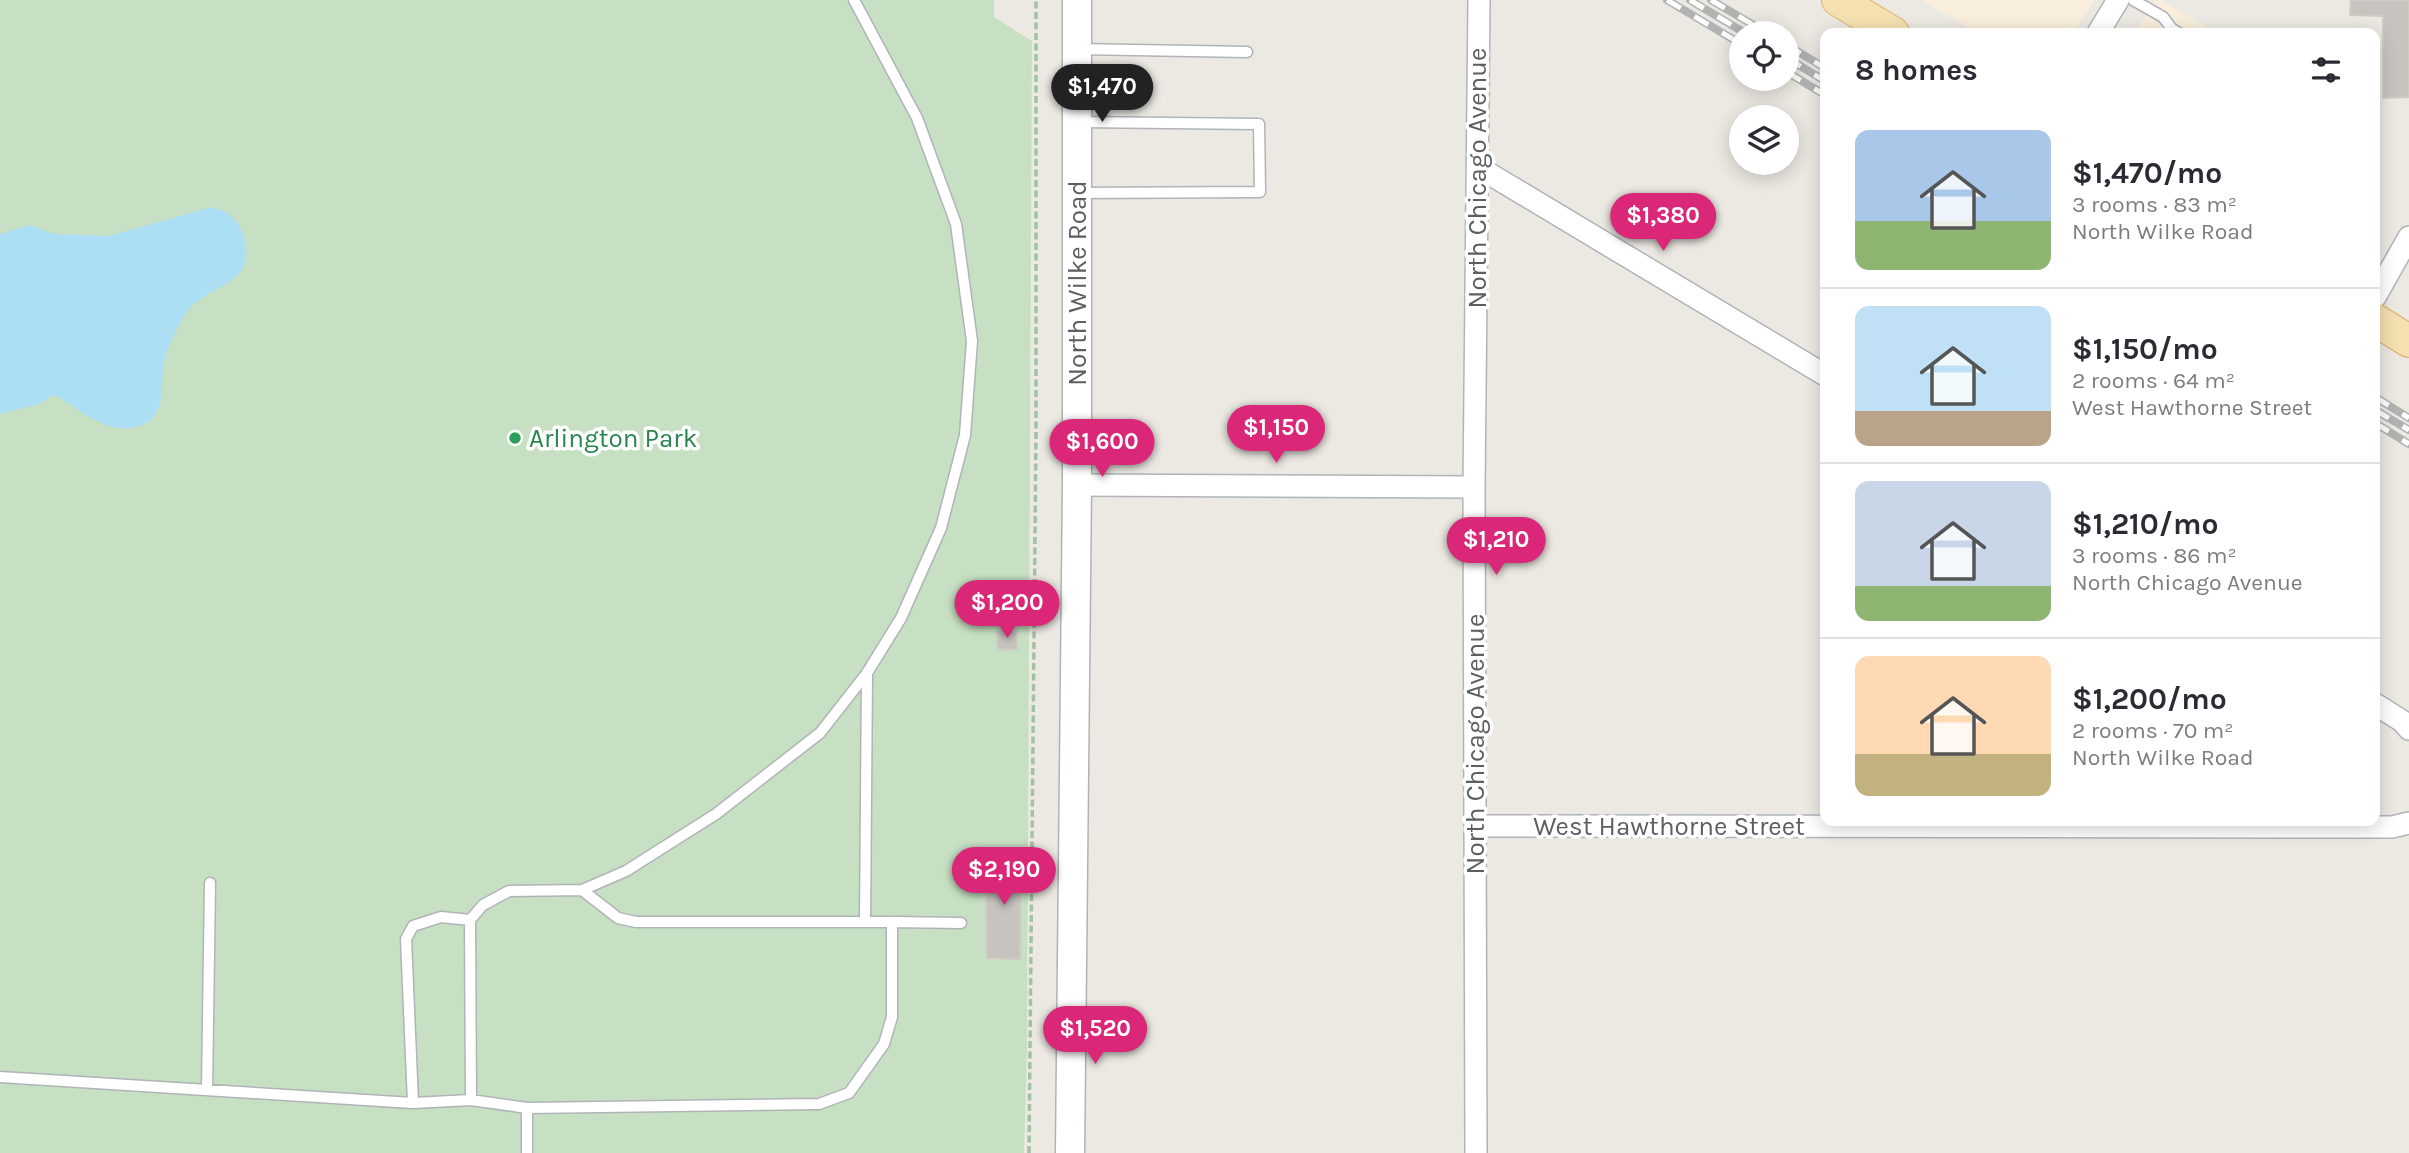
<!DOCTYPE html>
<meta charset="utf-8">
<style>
:root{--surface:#fff;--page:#f7f7f7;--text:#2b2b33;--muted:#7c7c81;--line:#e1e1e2;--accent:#db2777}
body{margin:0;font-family:Karla,sans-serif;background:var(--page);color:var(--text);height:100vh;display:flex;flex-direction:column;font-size:26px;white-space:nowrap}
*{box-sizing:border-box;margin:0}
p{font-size:23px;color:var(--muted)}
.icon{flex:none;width:38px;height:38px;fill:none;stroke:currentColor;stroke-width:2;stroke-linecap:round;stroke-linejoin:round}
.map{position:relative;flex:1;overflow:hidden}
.panel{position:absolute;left:1820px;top:28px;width:560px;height:798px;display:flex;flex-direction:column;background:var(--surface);border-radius:14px;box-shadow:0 4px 18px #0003}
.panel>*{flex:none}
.controls{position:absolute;left:1729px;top:21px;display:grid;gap:14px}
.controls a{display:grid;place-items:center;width:70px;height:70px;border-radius:50%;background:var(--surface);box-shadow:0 4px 18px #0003;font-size:35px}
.price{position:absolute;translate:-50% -60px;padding:0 16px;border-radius:24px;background:var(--accent);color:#fff;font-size:23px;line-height:46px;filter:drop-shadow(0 2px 4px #0008)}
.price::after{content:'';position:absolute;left:50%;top:42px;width:21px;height:16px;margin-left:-10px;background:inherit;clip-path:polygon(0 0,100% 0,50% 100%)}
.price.active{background:#222;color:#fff}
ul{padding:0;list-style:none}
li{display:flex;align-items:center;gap:21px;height:175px;padding:0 35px}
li+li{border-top:2px solid var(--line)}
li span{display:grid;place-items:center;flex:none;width:196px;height:140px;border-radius:14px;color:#555}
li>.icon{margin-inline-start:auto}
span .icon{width:84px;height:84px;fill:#fffc;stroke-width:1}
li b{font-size:30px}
h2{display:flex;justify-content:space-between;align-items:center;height:84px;padding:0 35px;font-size:30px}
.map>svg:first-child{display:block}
.commercial{fill:#f9eedb}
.green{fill:#c7e0c3}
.water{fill:#acdef4}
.building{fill:#c7c4c0;stroke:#d0cac2;stroke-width:2}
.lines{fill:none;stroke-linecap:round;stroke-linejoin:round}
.lane-casing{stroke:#b0b4b7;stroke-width:13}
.street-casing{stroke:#b0b4b7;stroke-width:24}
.secondary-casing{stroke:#b0b3b6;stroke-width:31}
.primary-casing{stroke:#dfae6a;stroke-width:34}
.path{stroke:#9fc3a4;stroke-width:3.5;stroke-dasharray:7 3.5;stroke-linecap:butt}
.lane{stroke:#fff;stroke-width:10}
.street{stroke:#fff;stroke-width:21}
.secondary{stroke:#fff;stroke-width:28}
.primary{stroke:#f4e0b0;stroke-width:32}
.rail-casing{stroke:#b1b2b2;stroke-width:8}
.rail{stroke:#fff;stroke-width:5;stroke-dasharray:16;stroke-linecap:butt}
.leisure-dot{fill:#2e9e5b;stroke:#fff;stroke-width:2.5}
.labels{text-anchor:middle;stroke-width:7;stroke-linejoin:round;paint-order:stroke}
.street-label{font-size:26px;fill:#5b5f62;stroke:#fff}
.leisure-label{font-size:26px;fill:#27864d;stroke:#fff;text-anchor:start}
</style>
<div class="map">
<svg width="2409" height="1153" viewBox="0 0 2409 1153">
<rect width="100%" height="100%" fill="#ece9e3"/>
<!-- commercial -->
<path class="commercial" d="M1921 0H2094L2074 33H1977Z
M2155 0H2161L2216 33H2135Z"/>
<!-- green -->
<path class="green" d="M0 0H994V17L1032 41 1027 1054 1024 1153H0Z"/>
<!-- water -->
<path class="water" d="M212 207C217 209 223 210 227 213 245 224 254 259 238 275 225 287 206 293 193 305 181 316 174 336 167 351 156 376 173 415 139 426 108 436 81 411 57 396H50L42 403 0 414V234L30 225 54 234 108 236Z"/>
<!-- building -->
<path class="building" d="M2351 0H2409V97L2383 98V16L2350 15Z
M1016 631 1017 649 998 650 997 632Z
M986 857H1021L1020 959 987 958Z"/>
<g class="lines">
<defs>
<path id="lane" d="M854 0 917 118 956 224 972 341 965 435 941 528 901 618 867 673 820 733 716 814 626 871 582 890 618 918 636 922H892
M2133 0 2163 17 2172 29 2179 33
M1077 49 1247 52
M1078 193 1260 192 1259 124 1078 122
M865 922 867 673
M0 1077 413 1103 471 1100
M207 1090 210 883
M413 1103 406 939 413 926 441 917 470 920
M527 1108 819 1104 849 1093 884 1044 892 1017V922L961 923
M527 1153V1108L471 1100 470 920 483 905 509 891 582 890"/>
<path id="street" d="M2098 33 2118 0
M1478 167 1825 375
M2375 297 2409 237
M1077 485 1474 487
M2375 704 2402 721 2409 729
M1476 826 2392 827 2409 823
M1476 1153 1474 487 1479 0"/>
<path id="secondary" d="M1070 1153 1077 485V0"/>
<path id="primary" d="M1838 0 1893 33
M2375 320 2409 341"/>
</defs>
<!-- lane casing -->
<use href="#lane" class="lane-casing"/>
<!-- street casing -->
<use href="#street" class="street-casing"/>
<!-- secondary casing -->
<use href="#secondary" class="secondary-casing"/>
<!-- primary casing -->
<use href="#primary" class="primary-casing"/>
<!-- path -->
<path class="path" d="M1029 1153 1036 432V0"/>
<!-- lane -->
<use href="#lane" class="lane"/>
<!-- street -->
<use href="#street" class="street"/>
<!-- secondary -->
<use href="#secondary" class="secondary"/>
<!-- primary -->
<use href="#primary" class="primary"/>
<defs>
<path id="rail" d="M1667 0 1741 44
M1690 0 1745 33
M1711 0 1767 33
M1787 45 1825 68
M1787 58 1825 81
M1787 72 1825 95
M2375 397 2409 418
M2375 410 2409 430
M2375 423 2409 444"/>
</defs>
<!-- rail casing -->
<use href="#rail" class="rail-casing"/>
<!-- rail -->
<use href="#rail" class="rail"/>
</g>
<!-- markers -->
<circle class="leisure-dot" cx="515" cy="438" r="7"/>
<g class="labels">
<!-- street labels -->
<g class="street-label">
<text transform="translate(1477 178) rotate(-90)" y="9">North Chicago Avenue</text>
<text transform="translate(1077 283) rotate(-90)" y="9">North Wilke Road</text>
<text transform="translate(1475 744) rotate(-90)" y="9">North Chicago Avenue</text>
<text x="1669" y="835">West Hawthorne Street</text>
</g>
<!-- leisure labels -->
<g class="leisure-label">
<text x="529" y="447">Arlington Park</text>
</g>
</g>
</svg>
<div class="controls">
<a><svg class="icon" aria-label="locate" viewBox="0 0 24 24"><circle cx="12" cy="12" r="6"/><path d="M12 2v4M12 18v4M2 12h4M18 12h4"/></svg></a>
<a><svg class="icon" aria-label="layers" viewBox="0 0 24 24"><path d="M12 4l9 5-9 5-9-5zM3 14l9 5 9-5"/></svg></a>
</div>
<b class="price active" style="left:1102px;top:124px">$1,470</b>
<b class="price" style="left:1663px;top:253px">$1,380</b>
<b class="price" style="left:1276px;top:465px">$1,150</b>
<b class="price" style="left:1102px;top:479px">$1,600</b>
<b class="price" style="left:1496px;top:577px">$1,210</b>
<b class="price" style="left:1007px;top:640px">$1,200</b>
<b class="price" style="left:1004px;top:907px">$2,190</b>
<b class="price" style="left:1095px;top:1066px">$1,520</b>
<section class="panel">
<h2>8 homes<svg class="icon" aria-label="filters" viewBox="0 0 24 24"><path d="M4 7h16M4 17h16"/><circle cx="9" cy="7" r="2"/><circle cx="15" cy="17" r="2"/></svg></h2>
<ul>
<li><span style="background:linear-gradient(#a9c7e8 65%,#8fb573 0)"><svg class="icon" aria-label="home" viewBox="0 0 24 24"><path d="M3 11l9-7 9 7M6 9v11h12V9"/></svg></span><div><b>$1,470/mo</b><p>3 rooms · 83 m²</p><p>North Wilke Road</p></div></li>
<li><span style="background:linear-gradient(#bfe0f5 75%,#b9a48a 0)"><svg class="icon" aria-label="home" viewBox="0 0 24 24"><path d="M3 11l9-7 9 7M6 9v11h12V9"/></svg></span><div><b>$1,150/mo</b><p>2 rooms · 64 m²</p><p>West Hawthorne Street</p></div></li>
<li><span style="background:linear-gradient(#c9d6e8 75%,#8fb573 0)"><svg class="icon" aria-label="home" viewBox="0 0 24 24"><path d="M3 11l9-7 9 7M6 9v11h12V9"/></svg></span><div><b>$1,210/mo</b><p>3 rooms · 86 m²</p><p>North Chicago Avenue</p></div></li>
<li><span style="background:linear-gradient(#ffd9b3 70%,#c2b280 0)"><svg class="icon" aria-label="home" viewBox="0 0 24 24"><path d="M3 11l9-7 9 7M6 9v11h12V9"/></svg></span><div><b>$1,200/mo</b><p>2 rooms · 70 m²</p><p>North Wilke Road</p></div></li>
</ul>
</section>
</div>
